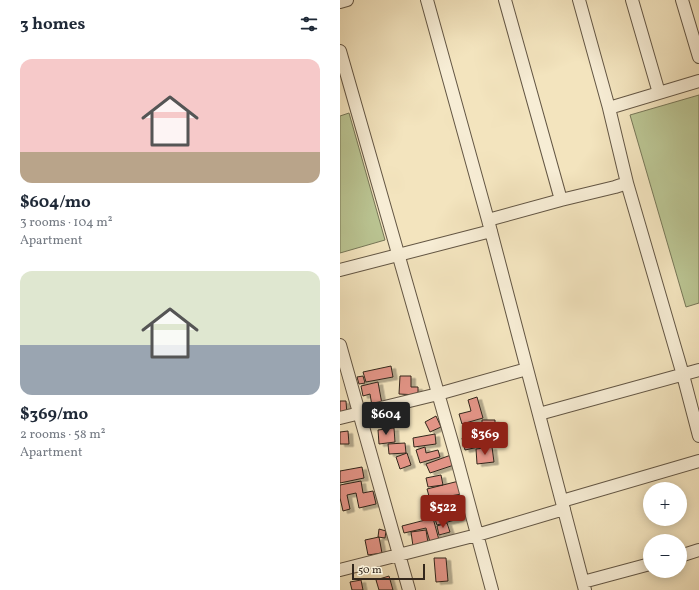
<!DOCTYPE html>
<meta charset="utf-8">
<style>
:root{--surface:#fff;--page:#f6f6f7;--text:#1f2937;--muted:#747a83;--accent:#8f2418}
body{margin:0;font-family:Vollkorn,serif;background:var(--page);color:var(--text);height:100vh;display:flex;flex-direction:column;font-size:15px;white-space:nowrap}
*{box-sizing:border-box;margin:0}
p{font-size:13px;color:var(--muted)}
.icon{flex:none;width:22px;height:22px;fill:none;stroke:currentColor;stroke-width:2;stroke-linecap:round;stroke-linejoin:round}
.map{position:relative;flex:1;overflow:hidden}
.details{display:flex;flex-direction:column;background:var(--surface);width:340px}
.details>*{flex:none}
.controls{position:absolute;left:303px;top:482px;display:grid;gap:8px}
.controls a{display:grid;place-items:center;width:44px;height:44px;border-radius:50%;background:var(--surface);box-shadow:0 2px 10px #0003;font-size:20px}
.scale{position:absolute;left:12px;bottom:10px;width:73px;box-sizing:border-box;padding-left:4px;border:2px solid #33271c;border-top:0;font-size:11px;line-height:14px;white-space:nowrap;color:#33271c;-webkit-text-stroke:3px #f7edd5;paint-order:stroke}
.price{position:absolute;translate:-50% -34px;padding:0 9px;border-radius:4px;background:var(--accent);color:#fff;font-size:13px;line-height:26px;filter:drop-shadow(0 1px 2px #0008)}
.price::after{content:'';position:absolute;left:50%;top:24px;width:12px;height:9px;margin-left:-6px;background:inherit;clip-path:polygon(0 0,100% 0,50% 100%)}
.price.on{background:#222;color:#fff}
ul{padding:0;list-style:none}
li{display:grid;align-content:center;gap:8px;height:212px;padding:0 20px}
li span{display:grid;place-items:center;height:124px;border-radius:12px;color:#555}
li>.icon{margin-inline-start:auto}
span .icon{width:72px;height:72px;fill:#fffc;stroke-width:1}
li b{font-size:17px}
h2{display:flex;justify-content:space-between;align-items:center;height:48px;padding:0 20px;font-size:17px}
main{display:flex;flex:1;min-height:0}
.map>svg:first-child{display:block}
.green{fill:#bac492;stroke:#767657}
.building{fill:#e29486;stroke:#33271c;filter:url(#shadow)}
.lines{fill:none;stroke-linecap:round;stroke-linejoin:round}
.street-casing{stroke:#635644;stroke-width:14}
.street{stroke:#f7edd5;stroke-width:12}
</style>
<main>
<section class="details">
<h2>3 homes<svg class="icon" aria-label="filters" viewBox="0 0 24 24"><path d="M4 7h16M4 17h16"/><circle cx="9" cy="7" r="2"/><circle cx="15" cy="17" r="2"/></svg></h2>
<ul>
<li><span style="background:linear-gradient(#f6c9c9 75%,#b9a48a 0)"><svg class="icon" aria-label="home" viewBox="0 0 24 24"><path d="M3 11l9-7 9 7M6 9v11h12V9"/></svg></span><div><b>$604/mo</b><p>3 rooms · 104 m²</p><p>Apartment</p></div></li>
<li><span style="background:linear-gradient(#dfe7d0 60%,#9aa5b1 0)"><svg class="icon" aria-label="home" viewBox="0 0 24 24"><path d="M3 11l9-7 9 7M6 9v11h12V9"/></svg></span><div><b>$369/mo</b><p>2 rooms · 58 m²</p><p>Apartment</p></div></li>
</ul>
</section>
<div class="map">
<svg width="359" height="590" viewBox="0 0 359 590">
<defs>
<filter id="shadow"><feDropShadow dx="4.5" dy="2.5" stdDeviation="0" flood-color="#0004"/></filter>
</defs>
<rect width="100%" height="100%" fill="#f3e4be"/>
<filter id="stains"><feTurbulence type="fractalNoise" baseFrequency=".005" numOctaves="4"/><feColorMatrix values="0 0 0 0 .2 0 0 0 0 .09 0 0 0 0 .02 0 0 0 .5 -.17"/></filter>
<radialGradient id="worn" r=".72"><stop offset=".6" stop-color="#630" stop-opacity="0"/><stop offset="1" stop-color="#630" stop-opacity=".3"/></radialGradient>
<!-- green -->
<path class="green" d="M359 95V303L346 307 290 115Z
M9 113 45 240 0 253V116Z"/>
<!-- building -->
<path class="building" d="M51 366 53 377 26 382 23 372Z
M23 376 25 383 19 384 17 377Z
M60 376H71V387H78V395L59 394Z
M38 382 42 404 32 406 30 394 23 396 21 386Z
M137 397 143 418 122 424 119 414 131 411 128 400Z
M0 401H6L7 415 0 416Z
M96 416 101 427 90 432 85 422Z
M142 420H155V429H142Z
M54 428 55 442 39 444 38 430Z
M8 431 9 444H0V432Z
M159 431 161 442 125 450 122 438Z
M95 434 96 444 74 447 73 438Z
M65 443 66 453 49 454 48 444Z
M85 447 86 453 98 450 100 457 80 463 76 450Z
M152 447 154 462 137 464 136 449Z
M67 453 71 465 60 469 56 457Z
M111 455 114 465 90 473 86 464Z
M22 467 24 478 0 483V471Z
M101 475 103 485 88 487 86 478Z
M21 481 23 493 33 491 36 504 19 508 16 493 7 495 10 509 3 511 0 498V485Z
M119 481 122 494 110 496 113 510 94 514 87 489Z
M119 509 122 518 97 525 94 516Z
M93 518 99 540 90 542 86 528 64 533 62 526Z
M107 523 110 532 99 535 97 526Z
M39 529 46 531 45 538 38 537Z
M86 530 88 543 73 546 71 532Z
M39 537 42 553 28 555 25 540Z
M94 558H106L108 581 96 582Z
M49 576 53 590H39L36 580Z
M21 580 23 590H12L10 582Z"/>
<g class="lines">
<defs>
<path id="street" d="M87 0 148 220 245 590
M165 0 221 200
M292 0 319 93
M342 0 359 57
M0 2 7 0
M0 51 116 456 152 590
M269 108 359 81
M287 183 343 375 359 436
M148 220 221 200 275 187 287 183 269 108 239 0
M0 270 151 231
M0 345 69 590
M199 414 359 370
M0 418 98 394 187 369
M222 501 359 461
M340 556 359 550
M0 570 137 535 224 509
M243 582 310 564"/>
</defs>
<!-- street casing -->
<use href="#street" class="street-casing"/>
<!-- street -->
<use href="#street" class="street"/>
</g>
<rect width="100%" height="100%" filter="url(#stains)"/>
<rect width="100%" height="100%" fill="url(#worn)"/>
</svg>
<div class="controls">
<a>+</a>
<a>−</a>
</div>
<div class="scale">50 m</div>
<b class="price on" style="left:46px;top:436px">$604</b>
<b class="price" style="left:145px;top:456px">$369</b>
<b class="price" style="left:103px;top:529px">$522</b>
</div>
</main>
